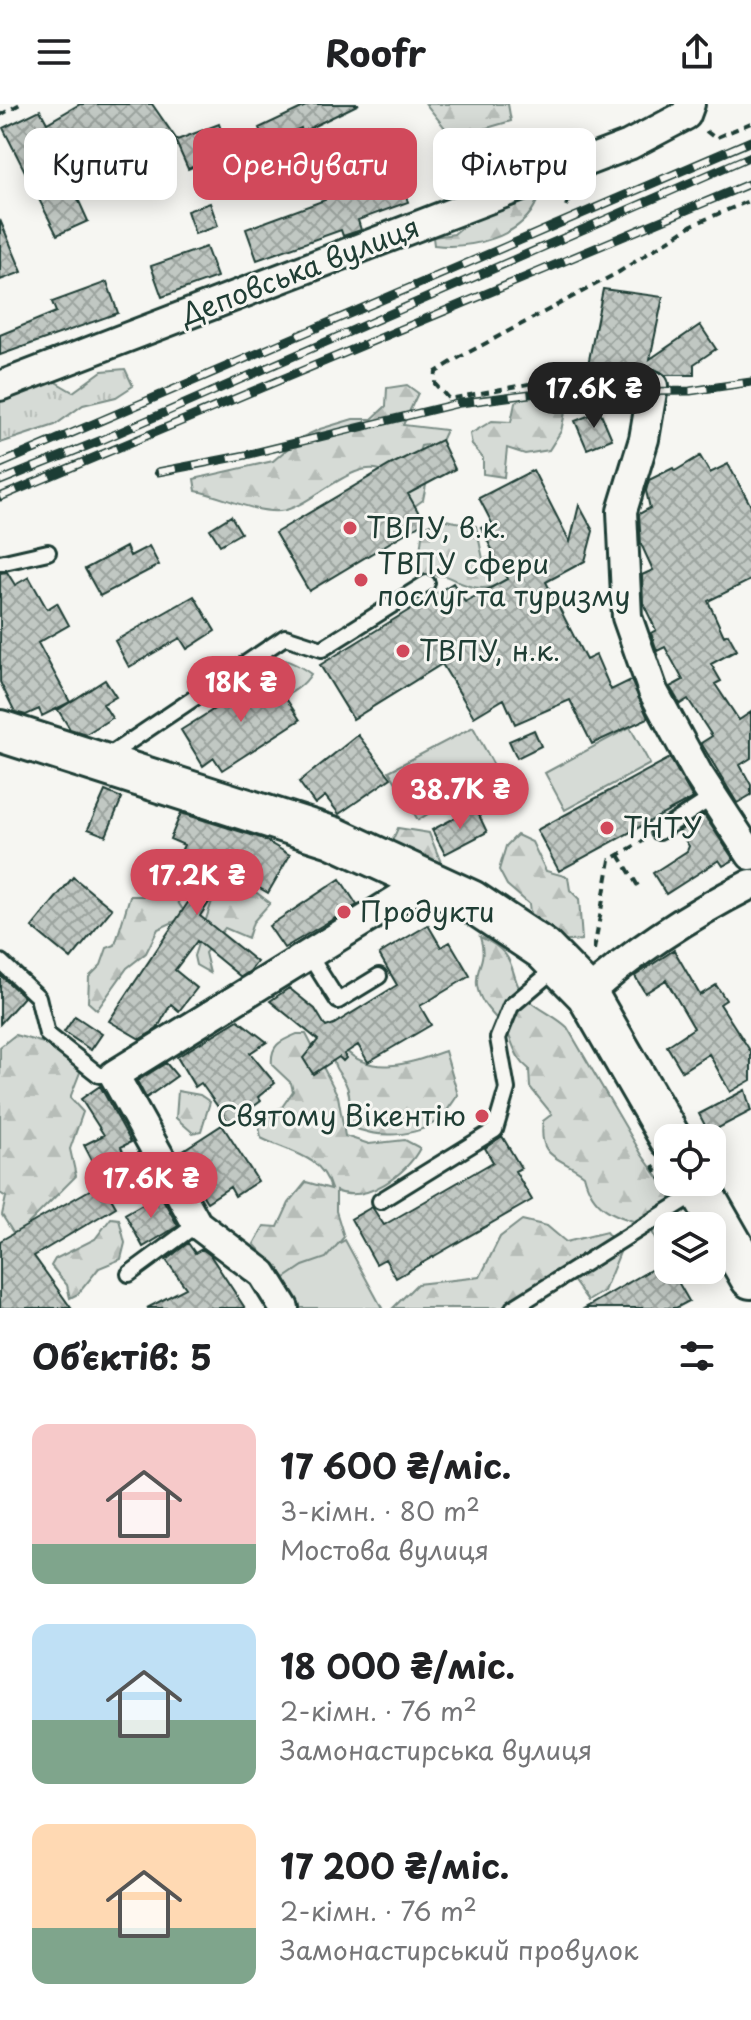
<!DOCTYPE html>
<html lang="uk">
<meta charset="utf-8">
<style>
:root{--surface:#fff;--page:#f2f2f2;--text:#202124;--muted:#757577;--accent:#d1495b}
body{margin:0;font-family:"Playpen Sans",sans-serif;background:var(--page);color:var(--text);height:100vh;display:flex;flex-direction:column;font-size:30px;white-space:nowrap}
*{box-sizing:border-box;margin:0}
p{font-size:26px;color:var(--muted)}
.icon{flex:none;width:44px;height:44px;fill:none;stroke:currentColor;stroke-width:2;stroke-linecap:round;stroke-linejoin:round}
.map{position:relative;height:1204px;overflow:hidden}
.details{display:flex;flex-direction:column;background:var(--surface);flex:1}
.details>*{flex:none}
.top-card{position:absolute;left:24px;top:24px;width:704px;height:72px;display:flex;gap:16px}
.tools{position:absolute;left:654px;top:1020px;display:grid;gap:16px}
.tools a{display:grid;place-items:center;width:72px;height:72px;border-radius:16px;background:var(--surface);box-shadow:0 4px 20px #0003;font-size:40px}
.price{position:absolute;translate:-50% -68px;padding:0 18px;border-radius:28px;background:var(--accent);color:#fff;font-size:26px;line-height:52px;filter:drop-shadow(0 2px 4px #0008)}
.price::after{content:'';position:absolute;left:50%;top:48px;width:24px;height:18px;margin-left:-12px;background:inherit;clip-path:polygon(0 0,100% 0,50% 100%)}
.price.current{background:#222;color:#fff}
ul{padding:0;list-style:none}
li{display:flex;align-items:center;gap:24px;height:200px;padding:0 32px}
li span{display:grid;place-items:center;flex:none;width:224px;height:160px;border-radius:16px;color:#555}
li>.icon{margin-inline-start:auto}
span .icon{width:96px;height:96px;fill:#fffc;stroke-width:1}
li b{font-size:34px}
h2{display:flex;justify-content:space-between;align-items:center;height:96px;padding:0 32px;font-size:34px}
.pill{padding:0 28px;border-radius:16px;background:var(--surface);box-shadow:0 4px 20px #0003;font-size:28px;line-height:72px}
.pill.current{background:var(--accent);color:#fff}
header{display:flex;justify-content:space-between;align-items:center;height:104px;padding:0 32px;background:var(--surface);font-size:36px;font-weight:700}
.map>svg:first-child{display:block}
.green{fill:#d6dbd6;stroke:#7a8c85;stroke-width:2}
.forest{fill:url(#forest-firs);stroke:#7a8c85;stroke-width:2}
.park{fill:url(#park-tufts);stroke:#7a8c85;stroke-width:2}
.building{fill:url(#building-cross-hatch);stroke:#1f3d34;stroke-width:2}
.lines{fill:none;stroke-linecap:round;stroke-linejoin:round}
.lane-casing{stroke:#1f3d34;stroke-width:20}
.street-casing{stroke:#1f3d34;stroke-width:34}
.secondary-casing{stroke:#1f3d34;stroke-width:46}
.path{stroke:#1f3d34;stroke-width:4;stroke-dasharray:8 6;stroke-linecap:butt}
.lane{stroke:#f6f6f2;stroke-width:14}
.street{stroke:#f6f6f2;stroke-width:28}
.secondary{stroke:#f6f6f2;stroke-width:40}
.rail-casing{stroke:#1f3d34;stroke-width:9}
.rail{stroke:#f6f6f2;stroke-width:6;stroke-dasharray:18;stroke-linecap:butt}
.poi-dot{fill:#d1495b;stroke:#f6f6f2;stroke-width:3}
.labels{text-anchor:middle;stroke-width:6;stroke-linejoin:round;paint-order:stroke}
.street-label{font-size:28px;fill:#1f3d34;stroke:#f6f6f2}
.poi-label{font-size:28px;fill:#1f3d34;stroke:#f6f6f2;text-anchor:start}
</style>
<header><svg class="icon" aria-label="menu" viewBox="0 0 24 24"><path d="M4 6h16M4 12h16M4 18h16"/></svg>Roofr<svg class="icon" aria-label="share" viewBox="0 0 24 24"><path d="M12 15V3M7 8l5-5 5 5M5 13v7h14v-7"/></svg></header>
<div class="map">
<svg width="751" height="1204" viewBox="0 0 751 1204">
<defs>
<pattern id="forest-firs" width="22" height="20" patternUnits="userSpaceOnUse" patternTransform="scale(2)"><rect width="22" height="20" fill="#d6dbd6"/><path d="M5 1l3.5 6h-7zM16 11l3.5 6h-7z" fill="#b7bdb8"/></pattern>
<pattern id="park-tufts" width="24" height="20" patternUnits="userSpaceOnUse" patternTransform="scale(2)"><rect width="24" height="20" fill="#d6dbd6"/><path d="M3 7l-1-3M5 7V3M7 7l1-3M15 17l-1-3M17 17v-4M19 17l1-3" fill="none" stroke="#b7bdb8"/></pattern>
<pattern id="building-cross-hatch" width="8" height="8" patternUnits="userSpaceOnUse" patternTransform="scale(2)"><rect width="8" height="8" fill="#c1c8c3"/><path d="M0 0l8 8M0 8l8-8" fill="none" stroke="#9ca49f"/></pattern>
</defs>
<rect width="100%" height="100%" fill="#f6f6f2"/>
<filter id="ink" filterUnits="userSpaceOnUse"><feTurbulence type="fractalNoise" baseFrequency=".0125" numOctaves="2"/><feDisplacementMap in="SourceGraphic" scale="16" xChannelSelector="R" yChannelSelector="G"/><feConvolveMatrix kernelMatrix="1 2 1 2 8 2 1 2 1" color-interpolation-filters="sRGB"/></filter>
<g filter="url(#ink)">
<!-- green -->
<path class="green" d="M473 623 497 667 418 716 389 667Z
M630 623 650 660 565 706 545 669Z
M345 1136 382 1204H293L276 1173Z"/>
<!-- forest -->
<path class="forest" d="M426 0H508L511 17 470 29H449Z
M527 89 537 97C522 134 470 145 434 141L433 133 454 130 467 119Z
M407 281 418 289 403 321 446 326 440 339 421 342 414 362 426 381 423 396 412 404C405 394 396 376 386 369 356 349 310 405 280 407 253 409 223 392 196 387L194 375 273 357 300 334 320 325 353 315H372L386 302 387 284Z
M530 289 551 294 566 304 561 327 549 346 525 350 507 344 504 373 483 370V354L472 341 470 330 492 317 511 318 515 299Z
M441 415 476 422 483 455 552 444C528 463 502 492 469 482 443 474 455 469 421 472L418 465 423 423Z
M247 551C273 551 291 555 311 570 294 598 249 603 219 610L211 605 202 588 214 565Z
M398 724 429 729 442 761 434 766 393 746V735Z
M517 731 532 738 546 767 568 773 570 786 579 795 582 836 557 838 531 818 529 800 507 781 499 766 506 742Z
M236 751 229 768 270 799 253 818 248 834 225 824 205 849 210 869 196 861 194 852 216 785Z
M130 792H174L183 806 180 815 158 825 146 849 127 864 97 906 88 898 89 873 101 861 107 844 115 841Z
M480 833C525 852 504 875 530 897 542 907 555 912 567 923L642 1051 675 1097 681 1122H668V1146L659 1144 650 1122C617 1112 593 1108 584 1071 558 1052 538 1055 543 1017L552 1010 530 983 529 965C513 953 514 937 504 923 494 911 479 899 477 881 475 861 488 858 480 833Z
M297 930H306L338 992 345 1032 369 1040 405 1036 420 1044C407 1070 366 1100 336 1087V1107L344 1133 326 1154 303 1162 285 1174 254 1140 264 1122 278 1123 289 1099 306 1078 331 1085C321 1050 290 1049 261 1034L258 1016 282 1003 293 987 291 979 272 961C270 941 280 937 297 930Z
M15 931 80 949 84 958 70 994 83 1008 70 1045 76 1072 28 1120 26 1139 17 1135 2 1111 6 1093 0 1089V943Z
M343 944C372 974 411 959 445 947L458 991C452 999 446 1010 438 1016 415 1034 377 1034 352 1023 347 1008 353 993 345 978 338 966 333 965 333 949Z
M178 987 200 991 210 998 201 1027 193 1029 176 1014Z
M111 1114 119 1115 125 1139 121 1155 99 1164 78 1190 70 1194 67 1181 51 1162 55 1155 95 1135Z
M522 1116 547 1122 566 1138 606 1128 621 1146 604 1187 588 1197 568 1169 554 1168 508 1204H393L417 1180 480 1173 500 1133Z"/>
<!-- park -->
<path class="park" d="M125 265 133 282 116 293 83 301 55 321 0 339V293L52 276 73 288 102 267Z"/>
<!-- building -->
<path class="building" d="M80 0H152L177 36 219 20 229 48 188 65 176 38 116 78 100 51 67 71 88 117 57 131 3 24 40 6 47 19Z
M310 0H359L302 28 301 24 266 40 259 24Z
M501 28 512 59 457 79 446 48Z
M398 67 408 98 358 116 361 126 343 132 341 126 257 156 246 125 325 96 319 80 346 70 351 83Z
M210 99 218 122 195 130 187 107Z
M0 116 22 168 0 176Z
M206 143 217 173 162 193 151 162Z
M107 178 118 209 0 251V231L56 208 52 198Z
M603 185 663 193 650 255 700 221 716 245 694 260V271H665L655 265 627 271 588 261Z
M600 307 612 335 587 345 575 317Z
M441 336 455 365 408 390 424 418 309 487 275 429 390 361Z
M700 352 710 369 728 360 751 402V476L708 497 724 532 728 530 737 546 711 560 721 577 715 580 739 616 751 608V654L740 661 751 681V691L737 699 701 639 712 632 688 595 680 600 670 583 683 576 665 543 657 547 651 529 656 526 643 499 642 471 653 466 641 440 639 410 650 404 646 387 649 376 673 364 675 367Z
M533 366 570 438 579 401 593 427 585 457 546 478 586 556 596 551 611 586 631 576 648 614 592 640 570 596 515 620 504 595 474 613 442 560 353 615 320 561 453 479 465 498 507 475 481 424 492 419 479 394Z
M231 412 241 429 220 441 210 425Z
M149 442 159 461 100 492 85 465 126 443 130 452Z
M7 468 15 481 29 473 47 505 57 499 69 521 38 539 70 598 42 612 39 605 26 611 15 608 0 578V469Z
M194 492 215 527 187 545 180 534 129 563 115 537Z
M270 570 300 616 222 666 214 654 203 662 181 626Z
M105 576 116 593 103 600 112 614 86 630 70 625 58 606Z
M534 626 541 642 517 654 509 637Z
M358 631 391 674 339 710 325 692 315 700 299 678Z
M670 654 693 694 559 767 537 726Z
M505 664 519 687 485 707 471 684Z
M105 687 122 694 106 732 88 725Z
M475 703 487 728 445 750 432 726Z
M181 709 261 734 290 751 268 789 230 767 200 812 257 858 250 867 241 873 197 837 175 866 197 884 179 907 171 900 157 925 140 935 109 917 191 794 165 781 184 741 170 735Z
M704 711 734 756 723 762 719 756 666 790 653 769 687 747 689 742 679 727Z
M73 773 112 805 71 855 32 823Z
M340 775 357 801 284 844 269 822Z
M428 821 441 843 450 838 470 872 420 902 431 921 368 958 358 941 344 950 346 954 343 957 339 953 313 970 303 954 318 936 270 897 289 884 315 905 326 923 334 920 397 881 379 850Z
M674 846 700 891 716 881 726 896 720 900 751 948V976L730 988 709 950 682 967 667 942 694 924 666 876 645 889 635 872Z
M0 871 24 893 0 920Z
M75 912 102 930 91 946 64 928Z
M238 916 267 938 250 949 275 979 258 993 261 997 230 1020 201 979 195 983 177 953Z
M166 959 177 972 146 994 137 977Z
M100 982 131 1038 121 1043 124 1050 96 1064 84 1041 104 1031 81 995Z
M745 986 751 1007 709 1029 699 1010Z
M222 1021 258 1077 235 1092 230 1083 207 1098 177 1050Z
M502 1032 521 1064 515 1067 532 1096 396 1174 385 1155 376 1160 351 1115 372 1103 384 1121 493 1058 485 1044Z
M102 1079 116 1103 34 1152 71 1204H0V1137Z
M160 1090 178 1122 143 1143 125 1110Z
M188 1139 195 1149 202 1145 210 1151 245 1204H147L186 1184 166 1156Z
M666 1157 689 1197 676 1204H585Z"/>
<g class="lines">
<defs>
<path id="lane" d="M0 459 48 448
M105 654 285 533 322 545 427 479
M659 728 713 693
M309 851 338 897 379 872
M1 858 38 893 47 930 99 971H114
M380 1097 495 1026 507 985 498 934 511 902 557 863
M129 1170 197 1120
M513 1204 700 1087"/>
<path id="street" d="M0 282 629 41 686 11 690 0
M653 282 644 335 622 407 627 513 653 587 698 670 751 751
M587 890C636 845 692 810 751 780
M284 1204 263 1170 197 1120 114 971 410 788 421 772"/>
<path id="secondary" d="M0 627 332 733 471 797 543 845 587 890 670 1034
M696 1078 751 1174"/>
</defs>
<!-- lane casing -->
<use href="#lane" class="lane-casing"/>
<!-- street casing -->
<use href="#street" class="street-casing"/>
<!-- secondary casing -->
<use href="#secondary" class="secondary-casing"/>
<!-- path -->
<path class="path" d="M0 11 20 0
M706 27 715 34 751 19
M566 102 571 90
M628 276 544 277 449 295 435 280 436 268 460 253 619 168 692 121 751 96
M619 751 638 782
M594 846 610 756 643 737
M653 1061 664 1081"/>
<!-- lane -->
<use href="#lane" class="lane"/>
<!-- street -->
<use href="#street" class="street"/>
<!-- secondary -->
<use href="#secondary" class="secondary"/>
<defs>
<path id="rail" d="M0 360 751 37
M158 368 246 351 460 299 537 289 690 287 751 278
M0 377 102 336 751 52
M0 393 751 79"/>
</defs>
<!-- rail casing -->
<use href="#rail" class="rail-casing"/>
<!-- rail -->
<use href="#rail" class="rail"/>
</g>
</g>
<!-- markers -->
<g class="poi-dot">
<circle cx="350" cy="424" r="8"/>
<circle cx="361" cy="476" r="8"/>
<circle cx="403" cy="547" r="8"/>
<circle cx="607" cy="724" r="8"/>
<circle cx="344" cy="808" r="8"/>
<circle cx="482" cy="1012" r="8"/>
</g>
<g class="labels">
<!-- street labels -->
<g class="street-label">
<text transform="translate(300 167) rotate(-21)" y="10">Деповська вулиця</text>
</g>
<!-- poi labels -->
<g class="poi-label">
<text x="366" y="434">ТВПУ, в.к.</text>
<text x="377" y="470">ТВПУ сфери<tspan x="377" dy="32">послуг та туризму</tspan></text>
<text x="419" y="557">ТВПУ, н.к.</text>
<text x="623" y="734">ТНТУ</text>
<text x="360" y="818">Продукти</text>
<text x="466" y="1022" text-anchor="end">Святому Вікентію</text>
</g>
</g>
</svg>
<div class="tools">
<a><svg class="icon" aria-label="locate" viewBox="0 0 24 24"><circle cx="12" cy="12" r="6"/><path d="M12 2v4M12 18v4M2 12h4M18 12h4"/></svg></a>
<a><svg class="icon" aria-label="layers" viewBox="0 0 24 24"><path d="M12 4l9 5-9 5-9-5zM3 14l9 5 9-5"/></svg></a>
</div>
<b class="price current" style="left:594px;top:326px">17.6K ₴</b>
<b class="price" style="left:241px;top:620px">18K ₴</b>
<b class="price" style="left:460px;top:727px">38.7K ₴</b>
<b class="price" style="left:197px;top:813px">17.2K ₴</b>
<b class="price" style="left:151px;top:1116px">17.6K ₴</b>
<div class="top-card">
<a class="pill">Купити</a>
<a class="pill current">Орендувати</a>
<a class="pill">Фільтри</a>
</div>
</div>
<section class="details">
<h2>Об’єктів: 5<svg class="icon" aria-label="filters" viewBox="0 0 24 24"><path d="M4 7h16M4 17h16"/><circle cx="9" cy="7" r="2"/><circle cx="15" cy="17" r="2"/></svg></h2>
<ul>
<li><span style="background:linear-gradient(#f6c9c9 75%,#7fa58c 0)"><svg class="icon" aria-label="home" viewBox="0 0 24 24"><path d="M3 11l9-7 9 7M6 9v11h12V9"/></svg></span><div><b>17 600 ₴/міс.</b><p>3-кімн. · 80 m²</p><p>Мостова вулиця</p></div></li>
<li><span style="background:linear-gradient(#bfe0f5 60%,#7fa58c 0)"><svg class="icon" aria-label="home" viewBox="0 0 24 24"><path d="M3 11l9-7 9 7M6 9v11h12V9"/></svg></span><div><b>18 000 ₴/міс.</b><p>2-кімн. · 76 m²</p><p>Замонастирська вулиця</p></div></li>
<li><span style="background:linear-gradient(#ffd9b3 65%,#7fa58c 0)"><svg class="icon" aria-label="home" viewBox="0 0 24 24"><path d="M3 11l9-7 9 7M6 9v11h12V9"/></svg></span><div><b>17 200 ₴/міс.</b><p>2-кімн. · 76 m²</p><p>Замонастирський провулок</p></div></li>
</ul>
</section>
